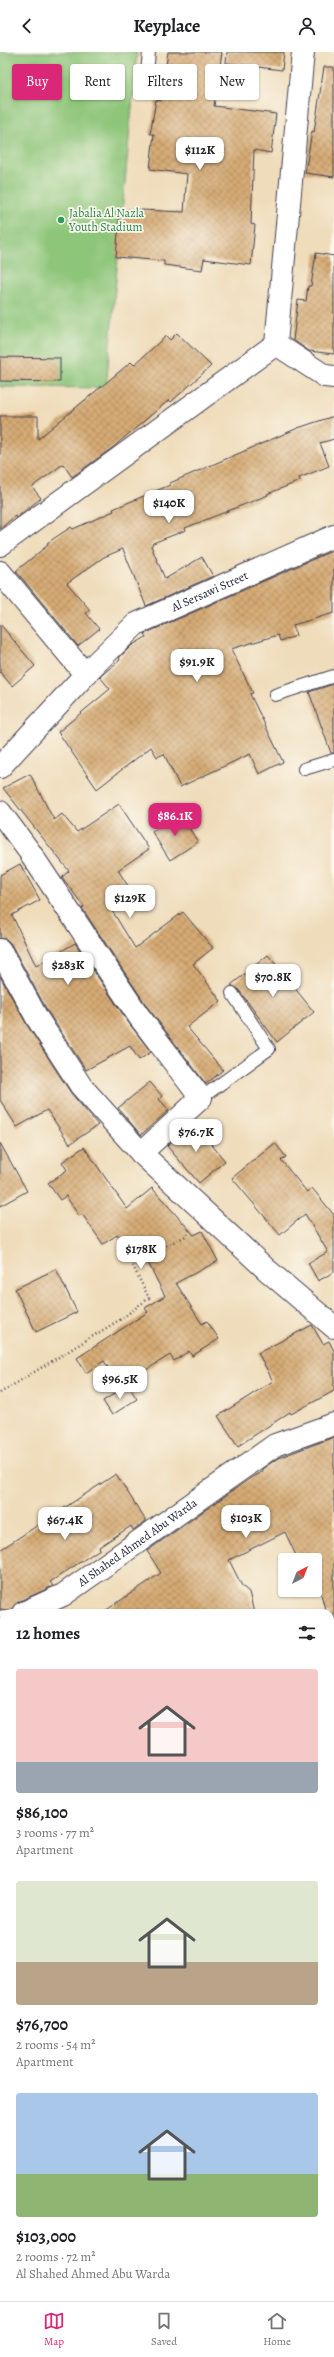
<!DOCTYPE html>
<meta charset="utf-8">
<style>
:root{--surface:#fff;--page:#f6f6f6;--text:#202124;--muted:#757577;--line:#e0e0e0;--accent:#db2777}
body{margin:0;font-family:Alegreya,serif;background:var(--page);color:var(--text);height:100vh;display:flex;flex-direction:column;font-size:15px;white-space:nowrap}
*{box-sizing:border-box;margin:0}
p{font-size:13px;color:var(--muted)}
.icon{flex:none;width:22px;height:22px;fill:none;stroke:currentColor;stroke-width:2;stroke-linecap:round;stroke-linejoin:round}
.map{position:relative;flex:1;overflow:hidden}
.sheet{position:absolute;left:0px;top:1557px;width:334px;height:692px;display:flex;flex-direction:column;background:var(--surface);border-radius:12px 12px 0 0;box-shadow:0 1px 3px #0004}
.sheet>*{flex:none}
.hud{position:absolute;left:12px;top:12px;width:310px;height:36px;display:flex;gap:8px}
.needle{width:26px;rotate:42deg}
.fabs{position:absolute;left:278px;top:1501px;display:grid;gap:8px}
.fabs a{display:grid;place-items:center;width:44px;height:44px;border-radius:4px;background:var(--surface);box-shadow:0 1px 3px #0004;font-size:20px}
.price{position:absolute;translate:-50% -34px;padding:0 9px;border-radius:8px;background:#fff;color:#222;font-size:13px;line-height:26px;filter:drop-shadow(0 1px 2px #0008)}
.price::after{content:'';position:absolute;left:50%;top:24px;width:12px;height:9px;margin-left:-6px;background:inherit;clip-path:polygon(0 0,100% 0,50% 100%)}
.price.on{background:var(--accent);color:#fff}
ul{padding:0;list-style:none}
li{display:grid;align-content:center;gap:8px;height:212px;padding:0 16px}
li span{display:grid;place-items:center;height:124px;border-radius:4px;color:#555}
li>.icon{margin-inline-start:auto}
span .icon{width:72px;height:72px;fill:#fffc;stroke-width:1}
li b{font-size:17px}
h2{display:flex;justify-content:space-between;align-items:center;height:48px;padding:0 16px;font-size:17px}
.pill{padding:0 14px;border-radius:4px;background:var(--surface);box-shadow:0 1px 3px #0004;font-size:14px;line-height:36px}
.pill.on{background:var(--accent);color:#fff}
header{display:flex;justify-content:space-between;align-items:center;height:52px;padding:0 16px;background:var(--surface);font-size:18px;font-weight:700}
.tabs{display:flex;justify-content:space-around;align-items:center;height:56px;border-top:1px solid var(--line);background:var(--surface);font-size:11px;color:var(--muted)}
.tabs a{display:grid;justify-items:center;gap:2px}
.tabs .on{color:var(--accent)}
.map>svg:first-child{display:block}
.green{fill:#8dc579;stroke:#58745a}
.building{fill:url(#building-cross-hatch)}
.lines{fill:none;stroke-linecap:round;stroke-linejoin:round}
.lane-casing{stroke:#413e4e;stroke-width:14}
.street-casing{stroke:#413e4e;stroke-width:24}
.path{stroke:#413e4e;stroke-width:2.5;stroke-dasharray:1 3;stroke-linecap:butt}
.lane{stroke:#fff;stroke-width:12}
.street{stroke:#fff;stroke-width:22}
.leisure-dot{fill:#2e9e5b;stroke:#fbf7ec;stroke-width:1.5}
.labels{text-anchor:middle;stroke-width:3.5;stroke-linejoin:round;paint-order:stroke}
.leisure-label{font-size:12px;fill:#27864d;stroke:#fbf7ec;text-anchor:start}
.street-label{font-size:12px;fill:#22223b;stroke:#fbf7ec}
</style>
<header><svg class="icon" aria-label="back" viewBox="0 0 24 24"><path d="M15 5l-7 7 7 7"/></svg>Keyplace<svg class="icon" aria-label="person" viewBox="0 0 24 24"><circle cx="12" cy="8" r="4"/><path d="M4 21q1-7 8-7t8 7"/></svg></header>
<div class="map">
<svg width="334" height="2249" viewBox="0 0 334 2249">
<defs>
<pattern id="building-cross-hatch" width="8" height="8" patternUnits="userSpaceOnUse"><rect width="8" height="8" fill="#d6ab74"/><path d="M0 0l8 8M0 8l8-8" fill="none" stroke="#ad8b60"/></pattern>
</defs>
<rect width="100%" height="100%" fill="#fbf7ec"/>
<filter id="ink" filterUnits="userSpaceOnUse"><feTurbulence type="fractalNoise" baseFrequency=".025" numOctaves="2"/><feDisplacementMap in="SourceGraphic" scale="8" xChannelSelector="R" yChannelSelector="G"/><feConvolveMatrix kernelMatrix="1 2 1 2 8 2 1 2 1" color-interpolation-filters="sRGB"/></filter>
<filter id="wash" filterUnits="userSpaceOnUse"><feTurbulence type="fractalNoise" baseFrequency=".012" numOctaves="4" result="noise"/><feDisplacementMap in="SourceGraphic" scale="16" xChannelSelector="R" yChannelSelector="G"/><feGaussianBlur stdDeviation="0.9" result="paint"/><feColorMatrix in="noise" values="0 0 0 0 0 0 0 0 0 0 0 0 0 0 0 0 0 1.4 0 .05"/><feComposite in="paint" operator="in"/></filter>
<g filter="url(#wash)">
<rect width="100%" height="100%" fill="#efdcba"/>
<!-- green -->
<path class="green" d="M0 0H137L106 336 0 335Z"/>
<g id="blocks">
<!-- building -->
<path class="building" d="M168 0H222L214 54 276 62 271 101 254 98 251 172 255 173 251 213 204 207 202 218 164 213V209L116 205 120 157 184 160 187 122 150 117 154 82H150L156 48 161 49Z
M227 0H284L282 18 226 11Z
M324 15H334V125L305 121 312 79 314 80Z
M316 201 334 204V302L309 299 293 288 298 248 306 249 308 234H311Z
M177 281 211 314 171 350 169 348 112 396 72 425 63 412 32 435 41 446 16 466 15 464 0 477V364H38V387L131 310 134 313 166 284 170 288Z
M0 305 60 306V330L0 329Z
M334 364V387L320 391 329 414 299 426 300 429 267 442 268 443 185 476 186 478 153 491 151 494 165 527 202 505 213 524 146 554 123 497 104 505 67 531 90 558 86 561 99 577 78 594 16 519 48 493 47 491 71 475 73 477 114 459 113 457 170 433V431L298 376Z
M334 498V561L293 573 296 584 280 589 278 583 231 597 253 641 250 642 283 710 259 722 250 702 180 735 164 702 157 705 151 695 97 737 58 680 110 637 100 625 104 621 120 608 119 606 131 594 146 585 144 582Z
M0 572 35 614 12 634 0 620Z
M334 632V701H331L309 640Z
M30 722 54 768 62 762 77 780 119 752 149 797 118 818 133 842 111 857 135 896 183 860 213 896 193 912 221 949 187 975 223 1018 206 1032 148 956 82 856 84 855 62 825 69 819 3 736Z
M180 762 198 790 170 808 152 780Z
M20 812 40 848 12 863 36 914 75 891 128 970 151 1000 139 1008 130 994 86 1018 48 960 11 892 6 887 0 886V823Z
M268 903 314 960 277 990 238 937 231 933Z
M0 924 27 973 71 1041 98 1073 70 1092 47 1058 17 1075 0 1048Z
M150 1030 162 1044 159 1047 169 1058 141 1083 118 1056Z
M193 1070 225 1109 199 1131 167 1094Z
M0 1091 27 1139 0 1154Z
M275 1091 286 1105 281 1108 307 1140 312 1136 334 1163V1220L318 1229 308 1211 328 1200 305 1162 280 1183 232 1126Z
M84 1095 127 1157 152 1136 194 1183 202 1179 218 1209 176 1231 202 1272 207 1269 219 1287 192 1304 189 1299 174 1309 170 1303 120 1334 104 1309 86 1321 77 1306 148 1260 145 1256 165 1244 142 1199 133 1205 117 1183 103 1192 82 1162 79 1164 66 1144 60 1148 48 1131 67 1118 62 1110Z
M56 1217 77 1260 36 1280 15 1237Z
M312 1273 323 1292 329 1289 334 1299V1339L291 1362 290 1360 238 1394 218 1364 273 1329 258 1301Z
M128 1333 137 1347 112 1363 103 1349Z
M334 1385V1566L330 1567V1561H326L319 1534 315 1536V1508H298L285 1480 229 1508 242 1534 249 1540 254 1561H102L161 1521 147 1499 252 1425 263 1419 262 1417 278 1406Z
M116 1422 146 1469 133 1478 131 1474 99 1495 100 1497 50 1530 53 1534 18 1550 11 1559 0 1557V1498Z"/>
</g>
</g>
<g filter="url(#ink)">
<use href="#blocks" fill-opacity="0" stroke="#413e4e" stroke-width="1"/>
<g class="lines">
<defs>
<path id="lane" d="M146 31 149 0
M275 643 334 624
M304 717 334 708
M201 1046 269 997 232 941"/>
<g id="street">
<path d="M303 0 276 292 325 324 334 325"/>
<path d="M0 493 276 292"/>
<path d="M0 520 85 622"/>
<path id="s1" d="M0 715 96 611 136 572 334 484"/>
<path d="M0 760 29 799 138 963 201 1046 141 1101 267 1218 334 1275"/>
<path d="M0 898 37 966 81 1034 141 1101"/>
<path id="s2" d="M23 1561 63 1543 275 1393 334 1372"/>
<path d="M0 1571 4 1569"/>
</g>
</defs>
<!-- lane casing -->
<use href="#lane" class="lane-casing"/>
<!-- street casing -->
<use href="#street" class="street-casing"/>
<!-- path -->
<path class="path" d="M0 1341 121 1267 149 1246 131 1210 186 1184 190 1176"/>
<!-- lane -->
<use href="#lane" class="lane"/>
<!-- street -->
<use href="#street" class="street"/>
</g>
</g>
<!-- markers -->
<circle class="leisure-dot" cx="61" cy="168" r="4"/>
<g class="labels">
<!-- leisure labels -->
<g class="leisure-label">
<text x="69" y="165">Jabalia Al Nazla<tspan x="69" dy="14">Youth Stadium</tspan></text>
</g>
<!-- street labels -->
<g class="street-label">
<text dy="4" stroke="none"><textPath href="#s1" startOffset="278">Al Sersawi Street</textPath></text>
<text dy="4" stroke="none"><textPath href="#s2" startOffset="135">Al Shahed Ahmed Abu Warda</textPath></text>
</g>
</g>
</svg>
<div class="fabs">
<a><svg class="needle" viewBox="-14 -14 28 28"><path d="M0-13l5 13h-10z" fill="#e53935"/><path d="M0 13l5-13h-10z" fill="#757577"/></svg></a>
</div>
<b class="price" style="left:200px;top:119px">$112K</b>
<b class="price" style="left:169px;top:472px">$140K</b>
<b class="price" style="left:197px;top:631px">$91.9K</b>
<b class="price on" style="left:175px;top:785px">$86.1K</b>
<b class="price" style="left:130px;top:867px">$129K</b>
<b class="price" style="left:68px;top:934px">$283K</b>
<b class="price" style="left:273px;top:946px">$70.8K</b>
<b class="price" style="left:196px;top:1101px">$76.7K</b>
<b class="price" style="left:141px;top:1218px">$178K</b>
<b class="price" style="left:120px;top:1348px">$96.5K</b>
<b class="price" style="left:246px;top:1487px">$103K</b>
<b class="price" style="left:65px;top:1489px">$67.4K</b>
<div class="hud">
<a class="pill on">Buy</a>
<a class="pill">Rent</a>
<a class="pill">Filters</a>
<a class="pill">New</a>
</div>
<section class="sheet">
<h2>12 homes<svg class="icon" aria-label="filters" viewBox="0 0 24 24"><path d="M4 7h16M4 17h16"/><circle cx="9" cy="7" r="2"/><circle cx="15" cy="17" r="2"/></svg></h2>
<ul>
<li><span style="background:linear-gradient(#f6c9c9 75%,#9aa5b1 0)"><svg class="icon" aria-label="home" viewBox="0 0 24 24"><path d="M3 11l9-7 9 7M6 9v11h12V9"/></svg></span><div><b>$86,100</b><p>3 rooms · 77 m²</p><p>Apartment</p></div></li>
<li><span style="background:linear-gradient(#dfe7d0 65%,#b9a48a 0)"><svg class="icon" aria-label="home" viewBox="0 0 24 24"><path d="M3 11l9-7 9 7M6 9v11h12V9"/></svg></span><div><b>$76,700</b><p>2 rooms · 54 m²</p><p>Apartment</p></div></li>
<li><span style="background:linear-gradient(#a9c7e8 65%,#8fb573 0)"><svg class="icon" aria-label="home" viewBox="0 0 24 24"><path d="M3 11l9-7 9 7M6 9v11h12V9"/></svg></span><div><b>$103,000</b><p>2 rooms · 72 m²</p><p>Al Shahed Ahmed Abu Warda</p></div></li>
</ul>
</section>
</div>
<nav class="tabs">
<a class="on"><svg class="icon" aria-label="map" viewBox="0 0 24 24"><path d="M3 6l6-2 6 2 6-2v14l-6 2-6-2-6 2zM9 4v14M15 6v14"/></svg>Map</a>
<a><svg class="icon" aria-label="saved" viewBox="0 0 24 24"><path d="M7 4h10v16l-5-4-5 4z"/></svg>Saved</a>
<a><svg class="icon" aria-label="home" viewBox="0 0 24 24"><path d="M3 11l9-7 9 7M6 9v11h12V9"/></svg>Home</a>
</nav>
